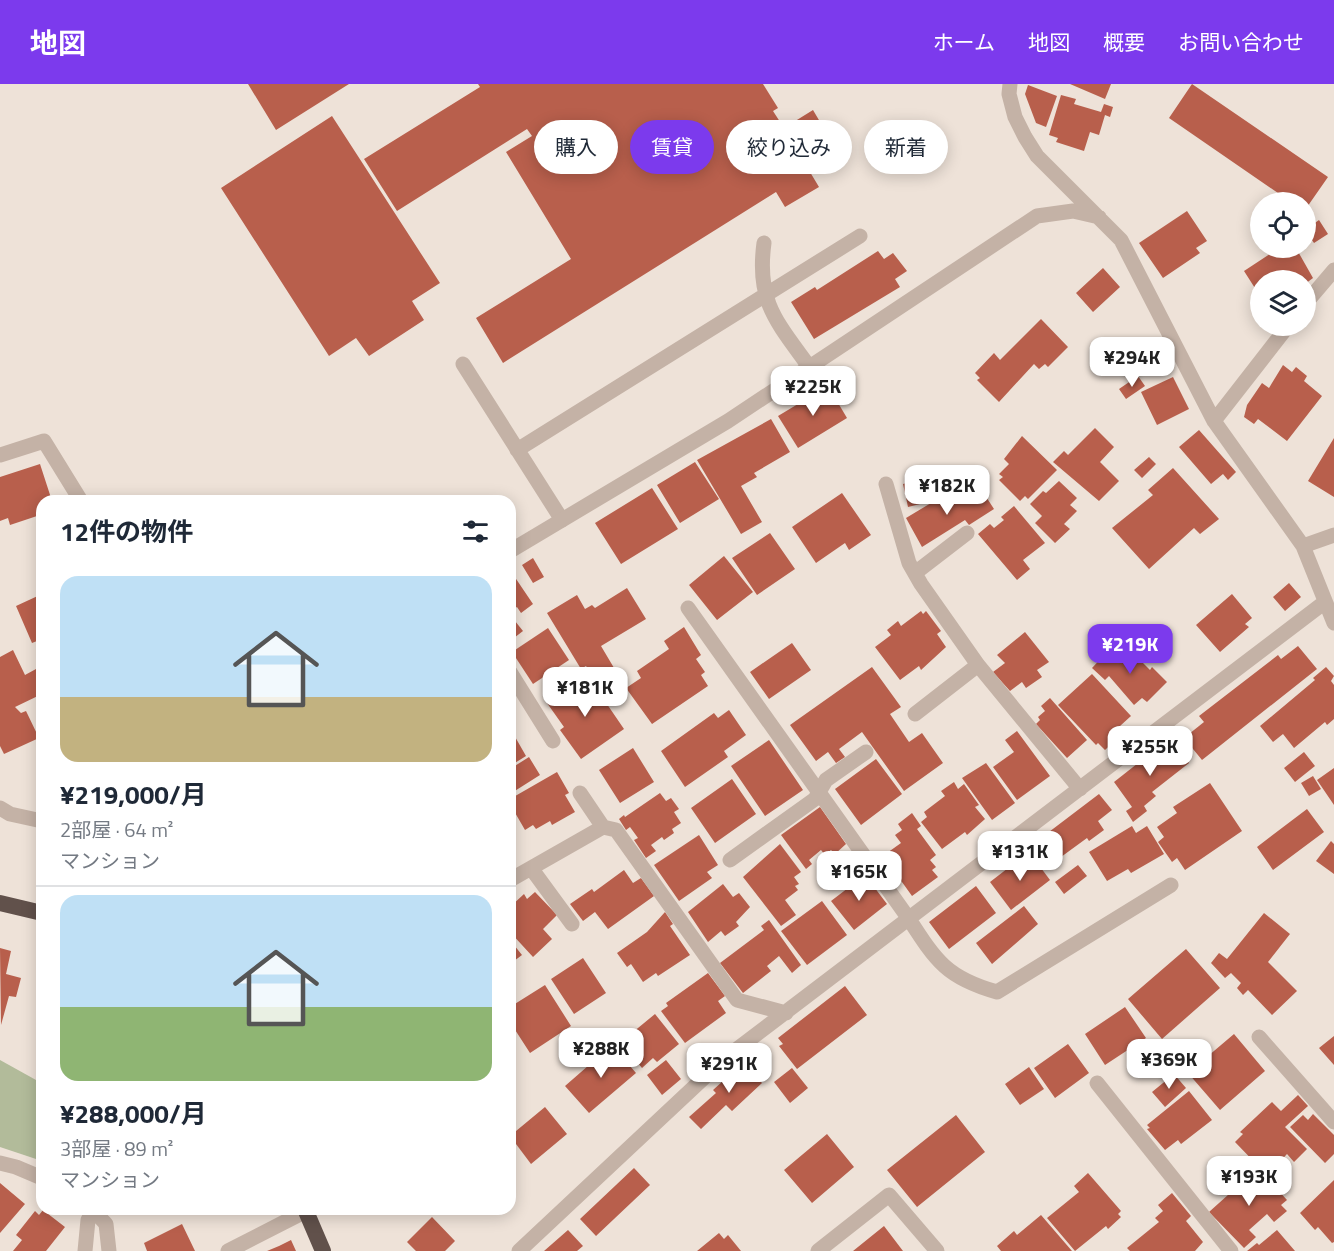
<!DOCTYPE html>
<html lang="ja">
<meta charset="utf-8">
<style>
:root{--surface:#fff;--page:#f6f6f7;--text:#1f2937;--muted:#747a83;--line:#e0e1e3;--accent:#7c3aed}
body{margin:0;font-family:"Titillium Web","Noto Sans JP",sans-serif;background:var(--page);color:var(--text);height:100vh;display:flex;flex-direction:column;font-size:22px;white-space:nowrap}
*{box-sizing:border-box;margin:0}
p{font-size:20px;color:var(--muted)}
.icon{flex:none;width:33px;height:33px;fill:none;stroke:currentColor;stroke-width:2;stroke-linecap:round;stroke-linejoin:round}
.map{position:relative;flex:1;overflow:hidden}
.drawer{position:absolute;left:36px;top:411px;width:480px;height:720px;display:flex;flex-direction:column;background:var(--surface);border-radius:18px;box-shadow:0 3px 15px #0003}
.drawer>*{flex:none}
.top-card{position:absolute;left:534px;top:36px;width:570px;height:54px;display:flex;gap:12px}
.buttons{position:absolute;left:1250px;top:108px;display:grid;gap:12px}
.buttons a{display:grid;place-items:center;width:66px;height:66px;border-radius:50%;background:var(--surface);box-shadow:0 3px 15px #0003;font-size:30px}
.price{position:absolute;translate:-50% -51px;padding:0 14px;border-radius:12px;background:#fff;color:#222;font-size:20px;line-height:39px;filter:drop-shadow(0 2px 3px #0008)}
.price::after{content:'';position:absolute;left:50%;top:36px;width:18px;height:14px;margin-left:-9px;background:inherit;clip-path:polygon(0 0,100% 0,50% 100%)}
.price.selected{background:var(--accent);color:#fff}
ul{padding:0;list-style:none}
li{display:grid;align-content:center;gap:12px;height:318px;padding:0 24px}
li+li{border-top:2px solid var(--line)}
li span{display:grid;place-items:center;height:186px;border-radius:18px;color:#555}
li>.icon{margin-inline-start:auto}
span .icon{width:108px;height:108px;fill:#fffc;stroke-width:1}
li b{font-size:26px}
h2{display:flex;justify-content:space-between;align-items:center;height:72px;padding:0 24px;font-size:26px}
.pill{padding:0 21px;border-radius:27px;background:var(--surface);box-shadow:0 3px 15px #0003;font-size:21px;line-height:54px}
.pill.selected{background:var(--accent);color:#fff}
header{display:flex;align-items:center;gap:36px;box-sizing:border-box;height:84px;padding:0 30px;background:var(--accent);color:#fff}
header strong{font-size:28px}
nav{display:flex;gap:33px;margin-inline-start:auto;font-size:21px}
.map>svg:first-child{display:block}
.green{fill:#b2bb9a}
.building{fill:#b85f4c}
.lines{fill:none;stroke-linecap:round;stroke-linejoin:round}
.service{stroke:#c4b2a6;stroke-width:15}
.minor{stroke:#c4b2a6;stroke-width:15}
.trunk{stroke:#61514b;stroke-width:16}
</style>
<header>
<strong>地図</strong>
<nav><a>ホーム</a><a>地図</a><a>概要</a><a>お問い合わせ</a></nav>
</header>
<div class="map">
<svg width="1334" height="1167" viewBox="0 0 1334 1167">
<rect width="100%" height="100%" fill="#eee2d8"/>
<!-- green -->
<path class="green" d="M0 976 36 996 42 1010V1077L0 1063Z"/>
<!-- building -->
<path class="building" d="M248 0H349L276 46Z
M478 0H763L778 24 773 27 784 44 813 26 839 70 810 88 819 103 785 123 776 108 503 279 476 234 571 175 506 68 532 52 527 45 397 127 364 75 480 3Z
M1070 0H1111L1105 15Z
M1192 0 1328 93 1305 126V118H1291L1169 34Z
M1028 1 1057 12 1046 43 1036 39 1025 10Z
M1061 11 1076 15 1074 20 1101 28 1104 20 1113 23 1110 33 1105 31 1099 51 1090 48 1084 67 1056 58 1058 54 1049 51Z
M332 32 440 199 412 217 424 236 369 272 356 254 329 272 221 104Z
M1187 127 1207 157 1196 164 1200 169 1163 194 1139 159Z
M1319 136 1328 150 1314 159 1305 146Z
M1279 164H1296L1313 194 1305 200V196H1260V212L1244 187Z
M878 167 884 175 893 169 907 187 895 195 900 203 814 255 791 218 815 203 817 206Z
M1103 184 1120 203 1093 228 1076 209Z
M1041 235 1068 263 1048 283 1045 280 1039 285 1034 280 999 318 977 296 980 294 975 289 994 269 1000 276Z
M1283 281 1292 288 1296 283 1307 292 1304 297 1322 312 1287 357 1258 335 1254 340 1244 333 1247 321 1262 299 1269 304Z
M1138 292 1145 302 1126 315 1119 305Z
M1173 293 1189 325 1157 341 1141 308Z
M828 302 847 334 798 364 778 332Z
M771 335 790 368 754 389 757 393 741 402 762 438 741 450 697 376Z
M1095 344 1114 363 1100 378 1119 397 1099 417 1053 378 1064 367 1068 371Z
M1199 346 1236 388 1228 396 1223 390 1211 400 1179 363Z
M1022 352 1057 386 1028 415 1025 412 1020 417 999 396 1003 393 999 390 1009 380 1004 375Z
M1334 354V413L1308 397Z
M1149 373 1156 380 1142 394 1134 386Z
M695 378 719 415 680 439 657 401Z
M40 380 52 417H42V422L37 423 40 431 10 441 8 434 0 437V393Z
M1173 384 1219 435 1200 450 1194 444 1149 485 1112 444 1153 411 1148 406Z
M923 395 928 418 908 423 903 400Z
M1059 397 1077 414 1070 421 1077 427 1064 440 1070 445 1055 459 1035 439 1042 432 1030 420 1043 407 1046 409Z
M652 404 678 445 621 480 595 439Z
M981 405 994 425 969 441 965 436 922 463 906 434 946 410 948 413 953 411 958 419Z
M842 409 871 451 849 466 845 459 816 479 792 443Z
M1014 422 1045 459 1023 476 1030 485 1017 496 978 450 990 440 994 444 1004 436 1001 433Z
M770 449 795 485 757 511 732 474Z
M724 472 753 508 717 536 689 501Z
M533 474 544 493 533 499 522 481Z
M510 486 533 520 521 529 517 523 510 527Z
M1289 499 1301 513 1285 527 1273 513Z
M627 504 646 535 601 562 617 589 598 601 586 582 581 585 547 529 577 511 585 525 592 521 595 524Z
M42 510V555L32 559 16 522Z
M1232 510 1252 534 1245 540 1249 543 1220 568 1196 541Z
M921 527 923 530 926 527 941 547 937 550 946 563 921 586 919 582 900 596 875 563 891 551 887 546 898 537 901 542Z
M515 537 523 547 510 557V541Z
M684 543 701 571 696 575 705 588 701 591 708 602 652 640 626 604 641 594 637 587 669 565 664 557Z
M548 544 569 576 533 600 512 568Z
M1025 548 1049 578 1037 586 1042 593 1026 604 1022 598 1010 607 993 588 1005 579 997 571Z
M792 559 811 586 769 615 750 588Z
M1125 561 1150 586 1152 583 1167 598 1147 618 1142 614 1134 621 1109 592 1105 596 1092 584 1108 567 1114 572Z
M1298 562 1317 585 1202 676 1184 654 1204 638 1199 632 1278 571 1281 575Z
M13 566 25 591 36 585 42 599V610L15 623 21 629 26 627 39 654 4 670 0 662V573Z
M872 583 901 623 890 630 909 658 922 649 943 679 904 707 862 648 839 665 845 673 836 679 828 668 816 677 790 641Z
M1326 583 1334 592 1331 597 1334 601V635L1327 641 1325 638 1294 664 1283 650 1273 658 1260 642 1315 596 1313 594Z
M1092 590 1131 632 1120 642 1125 647 1105 666 1098 659 1096 661 1058 621Z
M583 595 593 610 598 607 624 645 581 675 560 646 564 643 547 619Z
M1050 614 1087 656 1067 674 1036 640 1040 636 1038 633 1045 627 1041 622Z
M729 626 746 651 724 667 728 673 685 703 661 667 714 629 718 634Z
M510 644 526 672 510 682Z
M1017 647 1050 692 1017 716 993 683 1014 668 1005 656Z
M1170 654 1189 679 1152 708 1156 712 1144 722 1147 727 1133 738 1126 727 1132 723 1114 698Z
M769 656 803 706 765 732 731 682Z
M633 664 654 698 620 719 599 686Z
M1304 668 1315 682 1295 698 1284 684Z
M529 673 540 691 510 710V685Z
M876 675 902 710 861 741 835 705Z
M986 679 1015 719 992 736 962 694Z
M1334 684V721L1317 696Z
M557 688 569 709 565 711 575 728 552 741 550 737 536 745 533 741 525 746 510 720V715Z
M1313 692 1321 705 1309 712 1301 699Z
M732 695 756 730 715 759 691 724Z
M954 698 958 705 964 700 979 721 975 723 985 735 967 751 965 748 942 765 921 738 927 733 924 728 945 712 941 707Z
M1210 699 1242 747 1185 786 1177 774 1172 778 1158 758 1164 753 1157 743 1177 729 1173 723Z
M660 709 666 717 671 714 679 725 674 728 681 739 672 745 674 749 664 756 662 753 651 761 656 767 646 774 634 756 638 754 630 743 626 746 619 735 624 731 625 733Z
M1099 710 1112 726 1098 737 1104 746 1089 757 1087 754 1061 773 1045 751Z
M820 723 846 760 835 770 831 766 825 771 821 766 809 776 812 780 806 785 781 751Z
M1307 725 1324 748 1273 786 1257 763Z
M912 729 921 742 917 745 936 771 930 776 936 783 932 786 938 793 912 812 892 784 896 781 887 769 901 759 895 751 902 746 898 740Z
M1132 742 1136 749 1147 742 1164 770 1131 789 1128 785 1107 797 1089 768Z
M699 751 718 781 707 788 712 794 679 817 654 781Z
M1331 757 1334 760V790L1316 777Z
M780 760 801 788 794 793 799 800 795 802 798 806 785 816 796 831 781 842 743 793Z
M1032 772 1050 796 1011 826 990 798 1012 781 1014 785Z
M1078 781 1087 792 1064 810 1055 798Z
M624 786 633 799 641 794 654 812 608 845 595 828 583 837 570 820 592 805 594 808Z
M865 791 887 820 854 846 831 817Z
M723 800 733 813 739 809 750 823 736 838 739 842 725 852 721 847 708 858 688 828Z
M976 802 996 829 949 865 929 838Z
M535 808 557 831 543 845 552 855 533 873 510 848V823L524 810 527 815Z
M822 817 847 851 807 881 781 847Z
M1024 822 1038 840 992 880 976 859Z
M665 828 673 840 670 842 690 871 658 892 656 889 643 898 631 880 627 883 617 869 647 848Z
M1264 829 1290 850 1268 878 1297 907 1272 931 1248 906 1243 911 1237 904 1241 899 1231 889 1225 894 1211 879 1219 869 1227 875Z
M769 836 801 881 792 889 779 872 767 882 771 887 743 909 720 879 764 846 761 842Z
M510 856 522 871 510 880Z
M0 864 11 867 6 890 21 894 16 913 9 912 1 941Z
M1186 865 1220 904 1162 955 1128 915Z
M583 874 606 909 574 930 551 895Z
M708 889 725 912 718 917 726 929 685 959 661 927 668 922 666 919Z
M545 901 571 942 530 969 510 938V923Z
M845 902 867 931 797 985 779 962 783 960 778 954Z
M1125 923 1146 954 1105 981 1085 950Z
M655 930 679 960 657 978 653 974 642 984 621 958Z
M1234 950 1265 987 1220 1026 1188 989Z
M1334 952V981L1319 964Z
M1068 960 1089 989 1055 1014 1034 984Z
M612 961 636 989 589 1029 565 1002Z
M666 976 681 995 662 1011 647 991Z
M748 977 762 991 758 995 762 999 732 1027 726 1021 701 1045 689 1033 716 1009 713 1006 744 978 746 980Z
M1029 983 1044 1005 1020 1021 1005 1000Z
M792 984 808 1004 790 1019 774 998Z
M1174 990 1186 1004 1165 1023 1152 1008Z
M1189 1007 1212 1036 1181 1060 1178 1056 1165 1066 1147 1045 1150 1044 1147 1041Z
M1298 1011 1308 1022 1285 1043 1307 1065 1294 1078 1287 1070 1270 1088 1265 1084 1262 1086 1235 1058 1243 1050 1240 1048 1272 1018 1281 1027Z
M545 1023 567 1050 531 1080 510 1052Z
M1313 1030 1334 1051V1070L1325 1079 1290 1043 1303 1031 1308 1036Z
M956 1031 985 1068 917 1123 887 1086Z
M827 1050 854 1083 812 1119 784 1086Z
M634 1084 650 1101 596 1152 580 1135Z
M1258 1084 1287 1116 1281 1121 1287 1127 1274 1138 1267 1130 1249 1146 1256 1153 1244 1164 1209 1128Z
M1088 1089 1121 1127 1118 1130 1121 1133 1108 1145 1106 1142 1075 1167 1047 1134 1079 1108 1074 1102Z
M1334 1096V1158L1332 1159 1318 1143 1315 1146 1300 1129Z
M0 1099 25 1120 0 1149Z
M1172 1109 1191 1132 1186 1137 1203 1158 1195 1167H1130L1127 1164 1159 1138 1155 1134 1163 1127 1158 1121Z
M43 1126 65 1143 46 1167H13L22 1156 16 1151 35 1127 39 1131Z
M1041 1131 1072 1167H1001L997 1162 1014 1147 1017 1151Z
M432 1133 455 1157 445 1167H416L407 1158Z
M182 1140 195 1167H147L144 1159Z
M884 1142 903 1167H853Z
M568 1146 583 1162 577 1167H544Z
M1277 1146 1295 1167H1247L1257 1159 1259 1161Z
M719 1149 724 1155 728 1151 741 1167H697Z
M291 1156 296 1167H267L279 1162Z"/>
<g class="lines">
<!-- service -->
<path class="service" d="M764 159C756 218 777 238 810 284
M463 280 562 436
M517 366 860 152"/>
<!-- minor -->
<path class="minor" d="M1010 0 1009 10 1015 33 1025 53 1037 72 1121 156 1214 337 1303 462 1334 539
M1305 220 1334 186
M1214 337 1288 242
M0 371 44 357 81 417
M886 400 909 479 921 500 978 581 1080 705
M1303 462 1334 451
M510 467 728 337 1037 132 1073 127 1099 133
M915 489 967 449
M688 524 909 835C936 877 947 894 997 908L1171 801
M510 588 553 657
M915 630 978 581
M0 724 10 730 42 737
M603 743 616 746 737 916 786 929
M730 776 815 715 826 696 866 668
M531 784 572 840
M510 796 603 743 580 709
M1259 953 1334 1038
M1097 999 1231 1167
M0 1079 16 1083 42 1094
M92 1125 106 1140 109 1167
M85 1167 88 1136 93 1126
M228 1167 306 1127
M519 1167 724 975 1325 518
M818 1167 889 1111 937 1167"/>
<!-- trunk -->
<path class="trunk" d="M0 819 42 829
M305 1125 323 1167"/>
</g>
</svg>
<div class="buttons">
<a><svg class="icon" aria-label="locate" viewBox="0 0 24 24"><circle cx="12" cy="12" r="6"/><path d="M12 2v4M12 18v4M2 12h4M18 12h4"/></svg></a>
<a><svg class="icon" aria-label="layers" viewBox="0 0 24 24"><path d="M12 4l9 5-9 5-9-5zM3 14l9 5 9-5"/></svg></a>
</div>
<b class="price" style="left:1132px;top:304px">¥294K</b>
<b class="price" style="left:813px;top:333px">¥225K</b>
<b class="price" style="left:947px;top:432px">¥182K</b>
<b class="price selected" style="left:1130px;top:591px">¥219K</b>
<b class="price" style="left:585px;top:634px">¥181K</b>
<b class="price" style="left:1150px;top:693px">¥255K</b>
<b class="price" style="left:1020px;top:798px">¥131K</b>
<b class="price" style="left:859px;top:818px">¥165K</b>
<b class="price" style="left:601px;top:995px">¥288K</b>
<b class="price" style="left:1169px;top:1006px">¥369K</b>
<b class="price" style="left:729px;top:1010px">¥291K</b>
<b class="price" style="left:1249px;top:1123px">¥193K</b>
<div class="top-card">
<a class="pill">購入</a>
<a class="pill selected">賃貸</a>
<a class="pill">絞り込み</a>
<a class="pill">新着</a>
</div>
<section class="drawer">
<h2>12件の物件<svg class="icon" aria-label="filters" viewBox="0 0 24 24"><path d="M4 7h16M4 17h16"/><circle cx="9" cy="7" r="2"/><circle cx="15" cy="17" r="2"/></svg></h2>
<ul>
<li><span style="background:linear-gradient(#bfe0f5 65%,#c2b280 0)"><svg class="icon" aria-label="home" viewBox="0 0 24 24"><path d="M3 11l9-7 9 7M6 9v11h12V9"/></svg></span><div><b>¥219,000/月</b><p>2部屋 · 64 m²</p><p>マンション</p></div></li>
<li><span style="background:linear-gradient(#bfe0f5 60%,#8fb573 0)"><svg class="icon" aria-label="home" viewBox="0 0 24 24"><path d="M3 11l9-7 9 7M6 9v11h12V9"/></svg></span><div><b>¥288,000/月</b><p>3部屋 · 89 m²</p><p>マンション</p></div></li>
</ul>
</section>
</div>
